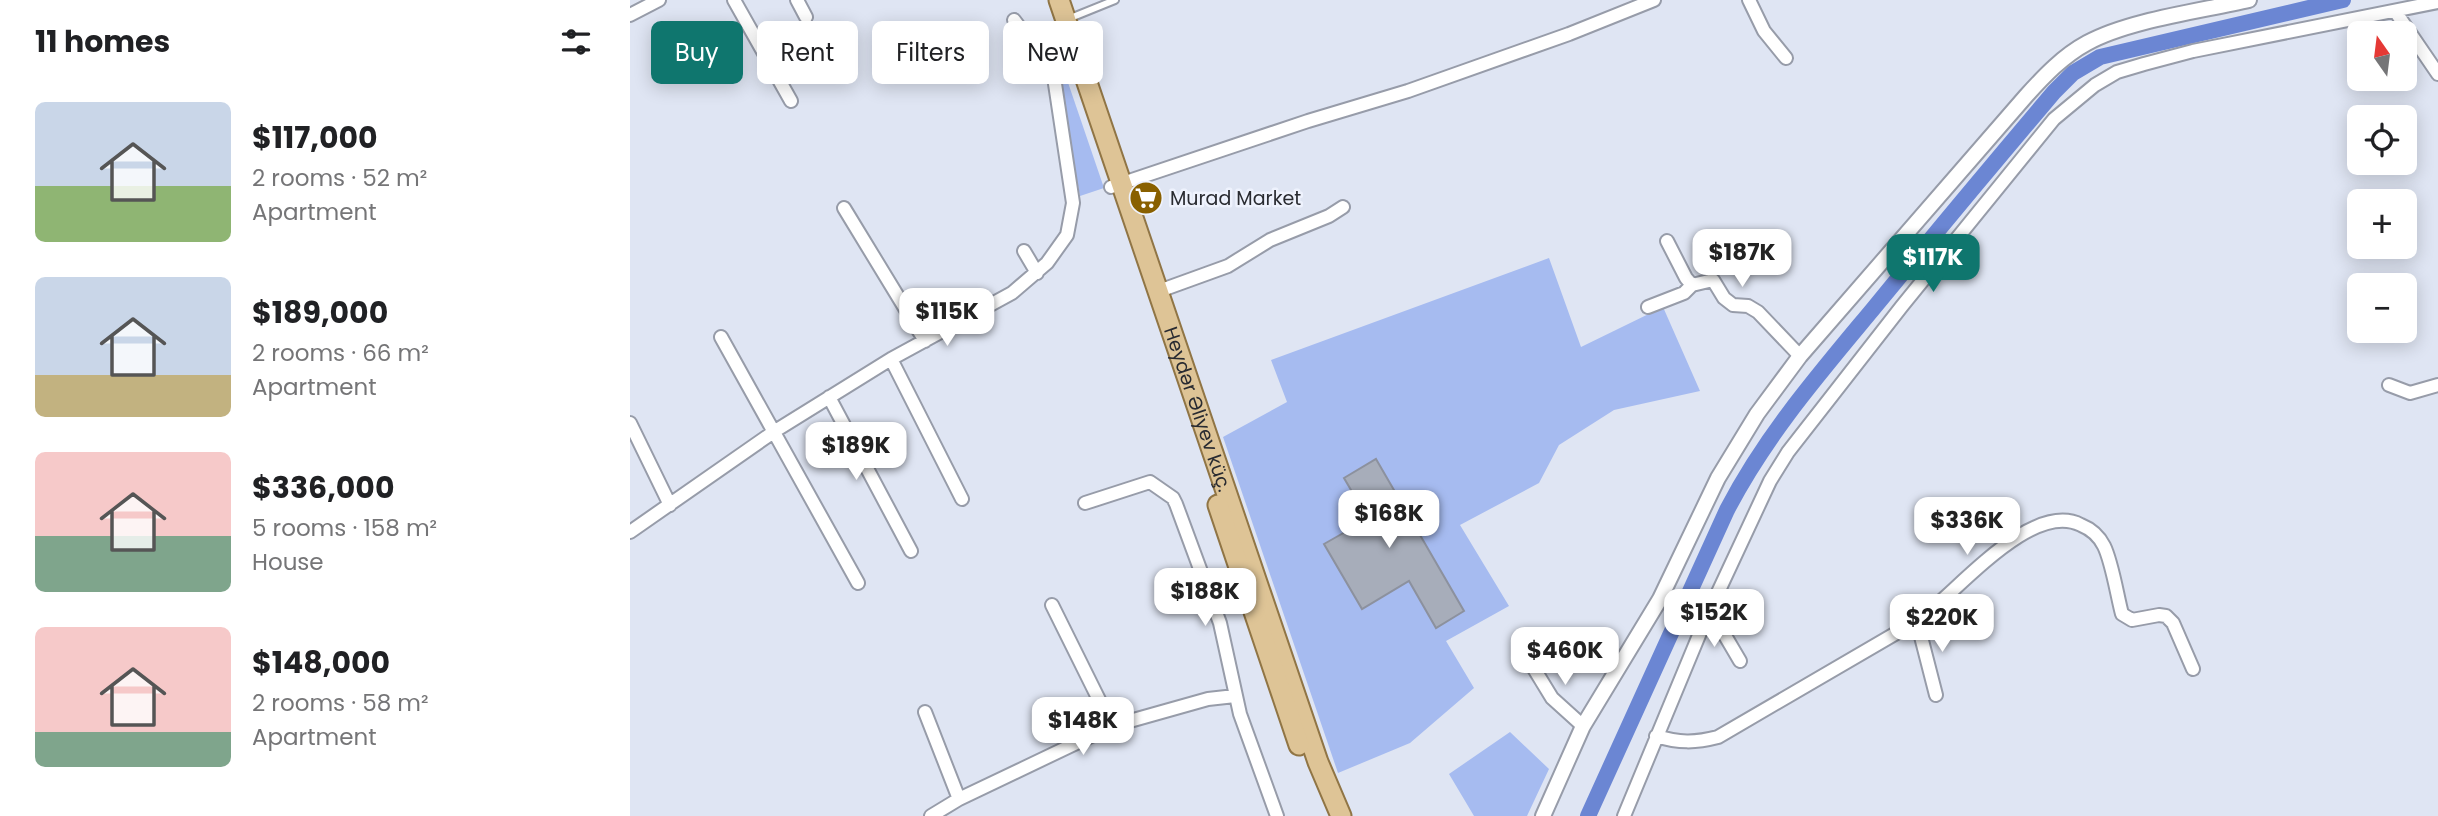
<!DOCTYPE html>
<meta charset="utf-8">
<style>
:root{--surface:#fff;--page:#f2f2f2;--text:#202124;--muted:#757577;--accent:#0f766e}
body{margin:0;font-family:Poppins,sans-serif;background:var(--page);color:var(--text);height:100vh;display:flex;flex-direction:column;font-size:26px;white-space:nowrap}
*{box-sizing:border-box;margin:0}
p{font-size:23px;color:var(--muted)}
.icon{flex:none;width:38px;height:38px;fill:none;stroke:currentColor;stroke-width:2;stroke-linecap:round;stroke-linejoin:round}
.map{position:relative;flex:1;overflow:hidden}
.panel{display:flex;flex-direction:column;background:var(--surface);width:630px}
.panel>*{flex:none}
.banner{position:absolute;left:21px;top:21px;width:665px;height:63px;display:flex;gap:14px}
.needle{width:46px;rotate:346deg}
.tools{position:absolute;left:1717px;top:21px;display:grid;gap:14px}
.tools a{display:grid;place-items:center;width:70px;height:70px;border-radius:10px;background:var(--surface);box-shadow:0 4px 18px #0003;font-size:35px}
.price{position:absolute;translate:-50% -60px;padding:0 16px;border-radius:14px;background:#fff;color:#222;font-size:23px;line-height:46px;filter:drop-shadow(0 2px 4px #0008)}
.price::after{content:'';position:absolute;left:50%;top:42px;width:21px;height:16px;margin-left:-10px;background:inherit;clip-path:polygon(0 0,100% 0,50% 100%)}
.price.current{background:var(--accent);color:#fff}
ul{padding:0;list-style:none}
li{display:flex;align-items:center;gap:21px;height:175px;padding:0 35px}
li span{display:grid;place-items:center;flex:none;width:196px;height:140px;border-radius:10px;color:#555}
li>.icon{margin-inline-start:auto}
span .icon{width:84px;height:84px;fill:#fffc;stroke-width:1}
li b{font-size:30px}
h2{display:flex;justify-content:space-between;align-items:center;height:84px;padding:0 35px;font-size:30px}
.tag{padding:0 24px;border-radius:10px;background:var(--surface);box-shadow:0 4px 18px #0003;font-size:24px;line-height:63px}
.tag.current{background:var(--accent);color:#fff}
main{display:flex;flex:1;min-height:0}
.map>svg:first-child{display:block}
.green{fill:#a6bbf0}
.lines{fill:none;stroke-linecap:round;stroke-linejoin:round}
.canal{stroke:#6b86d3;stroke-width:16}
.building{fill:#a7adba;stroke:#8c919e;stroke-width:2}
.service-casing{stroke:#979ca9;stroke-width:10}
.minor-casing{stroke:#979ca9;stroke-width:16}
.tertiary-casing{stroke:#979ca9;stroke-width:18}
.primary-casing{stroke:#907545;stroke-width:23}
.service{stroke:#fff;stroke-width:6}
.minor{stroke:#fff;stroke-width:12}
.tertiary{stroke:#fff;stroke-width:14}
.primary{stroke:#dec496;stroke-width:19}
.labels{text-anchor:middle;stroke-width:5;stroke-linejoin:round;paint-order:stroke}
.poi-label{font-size:19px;fill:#292b31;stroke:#eef2fd;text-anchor:start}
.street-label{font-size:19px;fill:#292b31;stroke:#eef2fd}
</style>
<main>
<section class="panel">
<h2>11 homes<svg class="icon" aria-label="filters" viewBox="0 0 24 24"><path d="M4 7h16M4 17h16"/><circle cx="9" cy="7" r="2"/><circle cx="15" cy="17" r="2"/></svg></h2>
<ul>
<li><span style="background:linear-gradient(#c9d6e8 60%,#8fb573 0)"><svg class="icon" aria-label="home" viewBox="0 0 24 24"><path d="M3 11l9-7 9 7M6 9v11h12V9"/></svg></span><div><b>$117,000</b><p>2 rooms · 52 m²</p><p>Apartment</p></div></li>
<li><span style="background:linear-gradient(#c9d6e8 70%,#c2b280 0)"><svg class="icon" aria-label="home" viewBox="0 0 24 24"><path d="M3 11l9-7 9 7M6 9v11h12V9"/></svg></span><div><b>$189,000</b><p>2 rooms · 66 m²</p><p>Apartment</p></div></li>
<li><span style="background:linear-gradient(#f6c9c9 60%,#7fa58c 0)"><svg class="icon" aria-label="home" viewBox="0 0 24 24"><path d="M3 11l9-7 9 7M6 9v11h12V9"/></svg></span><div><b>$336,000</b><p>5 rooms · 158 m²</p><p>House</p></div></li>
<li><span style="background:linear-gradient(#f6c9c9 75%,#7fa58c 0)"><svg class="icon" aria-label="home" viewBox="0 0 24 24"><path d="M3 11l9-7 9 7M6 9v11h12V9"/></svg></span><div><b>$148,000</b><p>2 rooms · 58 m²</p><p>Apartment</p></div></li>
</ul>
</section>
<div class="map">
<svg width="1808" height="816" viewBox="0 0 1808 816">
<rect width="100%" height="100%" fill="#dfe5f3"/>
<!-- green -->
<path class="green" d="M432 65 474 188 450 196 425 66Z
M919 258 951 347 1033 307 1070 391 984 410 929 445 909 483 830 525 879 606 816 641 844 688 780 743 708 773 593 437 657 402 641 360Z
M880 732 919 769 897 816H844L819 774Z"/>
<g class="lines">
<!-- canal -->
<path class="canal" d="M958 816 1097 510C1136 435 1189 374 1243 309 1303 236 1363 164 1424 92L1443 73 1470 57 1713 0"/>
</g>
<!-- building -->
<path class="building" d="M746 459 834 611 806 628 779 581 732 609 694 544 738 519 714 478Z"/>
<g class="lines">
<defs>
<path id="service" d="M438 19 485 0"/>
<path id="minor" d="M104 0 161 101
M167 0 176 17
M1119 0 1134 31 1156 58
M1765 11 1808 74
M0 15 29 0
M384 20 406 49 422 64
M481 187 678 121 778 91 939 34 1024 0
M214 208 295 341
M1037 241 1056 278 1062 285 1083 280 1094 298 1103 305 1118 306 1128 312 1170 356
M394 251 407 273
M529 291 598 266 640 240 699 216 713 207
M1018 307 1054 293 1062 285
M91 337 228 583
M261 359 332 499
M1759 385 1780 393 1808 385
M199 397 281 551
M0 423 40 505
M455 503 520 482 543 498 546 504 590 623 610 714 647 816
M0 532 145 431 261 359 382 293 417 263 437 235 443 203 422 64 428 55 446 47
M422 605 482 726
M1077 616 1090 627 1110 661
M1287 621 1306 695
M900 662 922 698 953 726
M295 712 329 799
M1026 736C1049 743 1065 743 1088 737L1287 621C1325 595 1401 499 1451 525 1461 529 1469 536 1474 546 1482 562 1487 595 1492 614L1502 620 1529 615 1536 616 1543 623 1563 669
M301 816 329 799 482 726 578 699 605 696
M994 816 1077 616 1140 481 1158 452 1272 306 1424 119 1465 85 1487 72 1514 64 1563 51 1808 2"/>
<path id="tertiary" d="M913 816 953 726 1030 599 1088 478 1127 414 1170 356 1396 96C1414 76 1433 56 1457 43 1499 20 1571 11 1619 0"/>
<g id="primary">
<path id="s1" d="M429 0 688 762 711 816"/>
<path d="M588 505 669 745"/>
</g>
</defs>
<!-- service casing -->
<use href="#service" class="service-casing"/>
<!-- minor casing -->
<use href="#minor" class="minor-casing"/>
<!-- tertiary casing -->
<use href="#tertiary" class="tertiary-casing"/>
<!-- primary casing -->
<use href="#primary" class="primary-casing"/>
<!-- service -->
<use href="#service" class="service"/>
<!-- minor -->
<use href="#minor" class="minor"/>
<!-- tertiary -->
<use href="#tertiary" class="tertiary"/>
<!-- primary -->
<use href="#primary" class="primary"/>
</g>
<!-- icons -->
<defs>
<symbol id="supermarket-disc" viewBox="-11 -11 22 22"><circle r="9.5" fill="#896000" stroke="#eef2fd"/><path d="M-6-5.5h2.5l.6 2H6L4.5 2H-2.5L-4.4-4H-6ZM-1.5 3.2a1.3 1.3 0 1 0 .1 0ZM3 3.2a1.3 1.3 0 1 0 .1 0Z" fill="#fff"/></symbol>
</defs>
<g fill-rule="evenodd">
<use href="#supermarket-disc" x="497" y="179" width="38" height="38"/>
</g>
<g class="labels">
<!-- poi labels -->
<g class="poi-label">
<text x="540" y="205">Murad Market</text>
</g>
<!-- street labels -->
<g class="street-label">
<text dy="7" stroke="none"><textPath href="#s1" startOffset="432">Heydər Əliyev küç.</textPath></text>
</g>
</g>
</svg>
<div class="tools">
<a><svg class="needle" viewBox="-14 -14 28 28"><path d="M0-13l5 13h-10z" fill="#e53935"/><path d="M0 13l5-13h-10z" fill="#757577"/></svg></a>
<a><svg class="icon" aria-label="locate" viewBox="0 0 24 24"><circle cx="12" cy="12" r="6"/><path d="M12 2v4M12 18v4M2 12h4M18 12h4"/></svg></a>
<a>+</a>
<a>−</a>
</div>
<b class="price" style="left:1112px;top:289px">$187K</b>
<b class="price current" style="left:1303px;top:294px">$117K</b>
<b class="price" style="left:317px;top:348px">$115K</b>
<b class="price" style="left:226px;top:482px">$189K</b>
<b class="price" style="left:759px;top:550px">$168K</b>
<b class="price" style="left:1337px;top:557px">$336K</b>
<b class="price" style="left:575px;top:628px">$188K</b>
<b class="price" style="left:1084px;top:649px">$152K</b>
<b class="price" style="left:1312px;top:654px">$220K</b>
<b class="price" style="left:935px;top:687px">$460K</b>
<b class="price" style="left:453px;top:757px">$148K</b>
<div class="banner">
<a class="tag current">Buy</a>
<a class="tag">Rent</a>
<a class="tag">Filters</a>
<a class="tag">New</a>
</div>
</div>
</main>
